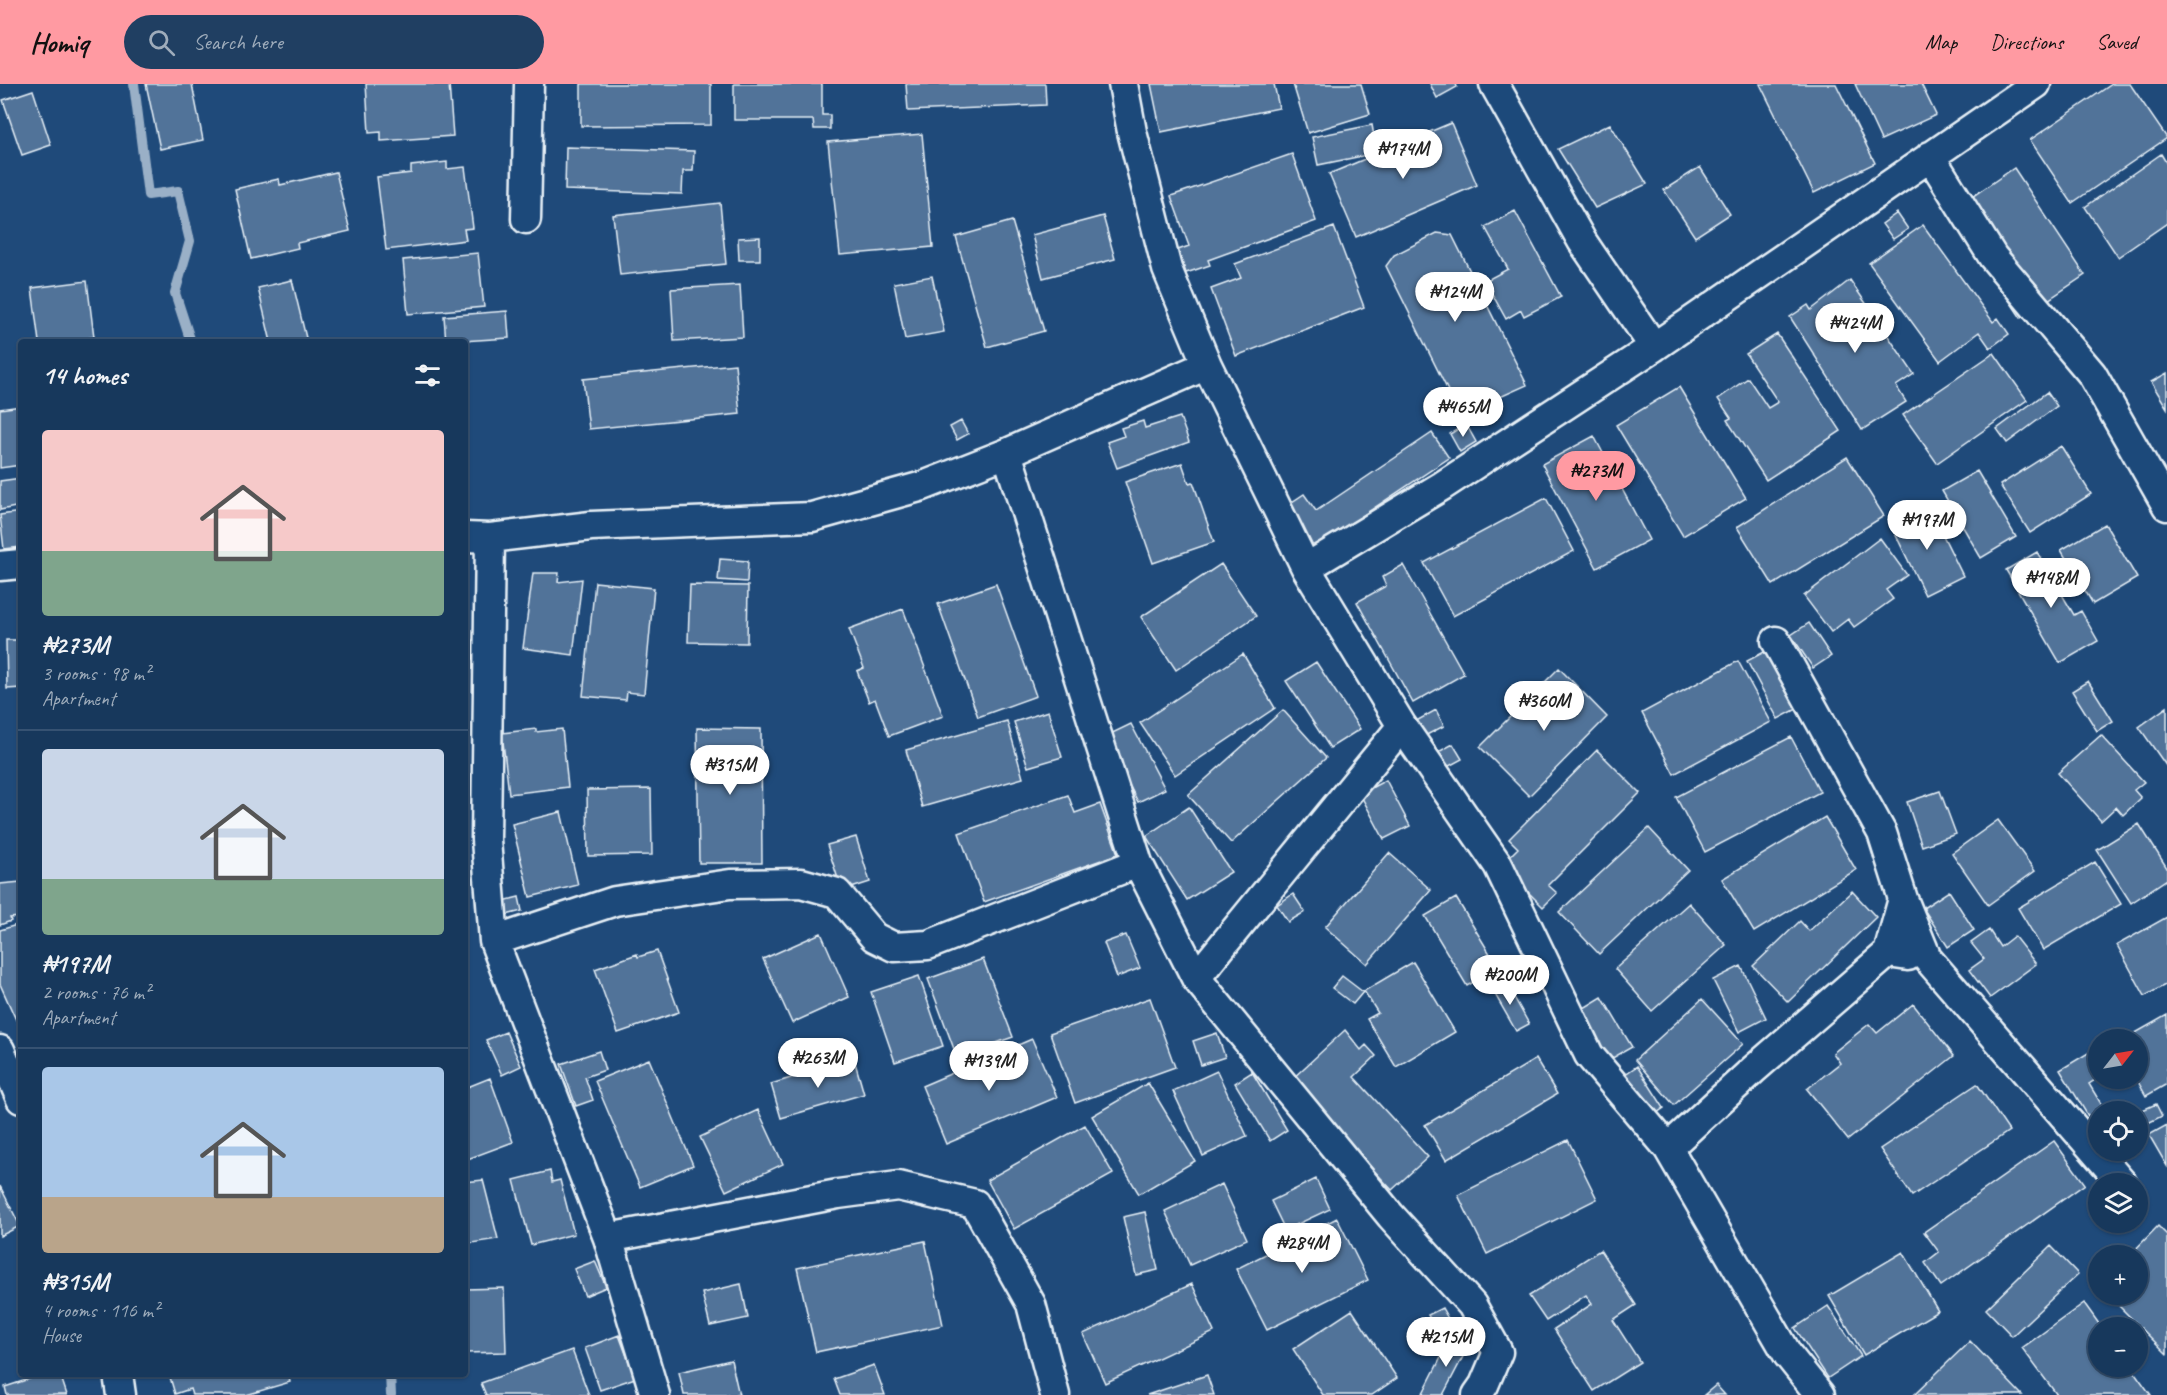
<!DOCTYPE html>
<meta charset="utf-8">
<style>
:root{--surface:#17385c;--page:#203f62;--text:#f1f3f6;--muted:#9eacbb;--line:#365272;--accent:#ff9aa2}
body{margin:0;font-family:Caveat,sans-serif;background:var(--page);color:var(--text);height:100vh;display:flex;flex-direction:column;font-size:22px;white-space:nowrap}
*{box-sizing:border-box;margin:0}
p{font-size:20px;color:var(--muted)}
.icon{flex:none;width:33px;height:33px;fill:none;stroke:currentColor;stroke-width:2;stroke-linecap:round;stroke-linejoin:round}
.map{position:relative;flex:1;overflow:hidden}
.side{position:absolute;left:18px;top:255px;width:450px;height:1038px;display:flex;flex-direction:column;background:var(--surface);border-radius:6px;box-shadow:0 2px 4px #0004,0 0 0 2px var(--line)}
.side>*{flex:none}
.needle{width:39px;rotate:59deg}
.fabs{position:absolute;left:2088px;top:945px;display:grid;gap:12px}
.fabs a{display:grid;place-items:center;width:60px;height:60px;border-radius:50%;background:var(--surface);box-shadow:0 2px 4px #0004,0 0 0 2px var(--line);font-size:30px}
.price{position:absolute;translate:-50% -51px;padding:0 14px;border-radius:21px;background:#fff;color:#222;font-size:20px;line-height:39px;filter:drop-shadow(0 2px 3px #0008)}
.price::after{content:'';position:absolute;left:50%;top:36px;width:18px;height:14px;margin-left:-9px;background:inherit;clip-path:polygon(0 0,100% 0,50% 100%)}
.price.active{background:var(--accent);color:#111}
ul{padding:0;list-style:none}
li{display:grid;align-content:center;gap:12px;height:318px;padding:0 24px}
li+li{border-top:2px solid var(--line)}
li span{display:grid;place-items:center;height:186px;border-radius:6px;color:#555}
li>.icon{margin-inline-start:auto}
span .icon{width:108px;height:108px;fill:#fffc;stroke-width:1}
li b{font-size:26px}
h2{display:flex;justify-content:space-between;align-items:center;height:72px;padding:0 24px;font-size:26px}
header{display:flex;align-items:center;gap:36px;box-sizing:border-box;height:84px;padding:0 30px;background:var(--accent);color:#111}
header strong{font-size:28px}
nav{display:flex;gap:33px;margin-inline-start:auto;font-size:21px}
.search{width:420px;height:54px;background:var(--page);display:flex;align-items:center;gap:15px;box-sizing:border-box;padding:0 21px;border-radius:33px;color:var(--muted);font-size:22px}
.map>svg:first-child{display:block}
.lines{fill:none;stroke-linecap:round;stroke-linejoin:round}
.stream{stroke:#9ab0c7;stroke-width:10}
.building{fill:#517399;stroke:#e8f1f8;stroke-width:1.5}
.street-casing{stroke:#e8f1f8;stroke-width:33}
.street{stroke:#1f4a7a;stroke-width:28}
</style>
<header>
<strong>Homiq</strong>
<div class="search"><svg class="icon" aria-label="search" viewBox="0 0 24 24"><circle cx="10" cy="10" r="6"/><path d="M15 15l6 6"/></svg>Search here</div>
<nav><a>Map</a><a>Directions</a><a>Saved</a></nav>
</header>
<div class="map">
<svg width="2167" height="1311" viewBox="0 0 2167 1311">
<rect width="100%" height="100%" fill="#1f4a7a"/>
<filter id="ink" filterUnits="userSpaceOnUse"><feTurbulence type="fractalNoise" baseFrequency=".0167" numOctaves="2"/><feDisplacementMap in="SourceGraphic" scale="12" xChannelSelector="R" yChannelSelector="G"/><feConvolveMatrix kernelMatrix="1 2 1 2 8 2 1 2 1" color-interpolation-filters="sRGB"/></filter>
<g filter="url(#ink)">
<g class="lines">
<!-- stream -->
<path class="stream" d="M134 0 148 111 178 107 190 157 175 209 191 258
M390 1290 391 1311"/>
</g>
<!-- building -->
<path class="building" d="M146 0H192L203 56 160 65Z
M366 0H449L453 52 381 57V48L369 49Z
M581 0H711V41L581 42Z
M734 0H822V31H830V45H814L813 36H734Z
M906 0H1045L1046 21 908 27Z
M1151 0H1274L1279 24 1161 48Z
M1293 0H1361L1370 30 1308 49Z
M1430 0H1456L1457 3 1437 14Z
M1760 0H1836L1875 79 1814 109Z
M1855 0H1921L1936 31 1881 56Z
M2112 0H2130L2167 54 2072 119 2030 56Z
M33 6 51 61 22 71 3 16Z
M1451 39 1477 101 1356 153 1329 90Z
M1610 40 1647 100 1595 124 1558 65Z
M1372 41 1377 69 1318 81 1312 53Z
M922 50 933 163 840 171 828 58Z
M566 63 694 67 693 87H683L682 110 565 106Z
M1292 70 1316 137 1208 176 1210 181 1186 189 1178 166 1189 162 1171 112Z
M2161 70 2167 80V139L2118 173 2085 123Z
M447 78V85L465 83 473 144 464 145 466 156 386 166 377 93 411 89V82Z
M1700 83 1730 130 1695 153 1664 106Z
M2014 84 2085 191 2021 234 1950 128Z
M336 88 350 147 297 159 298 164 251 175 235 105 279 95 280 101Z
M720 119 726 180 620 191 613 131Z
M1515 127 1561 213 1524 232 1521 226 1506 235 1485 197 1508 185 1485 143Z
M1897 129 1908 145 1893 155 1882 140Z
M1103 132 1115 175 1043 194 1032 151Z
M1012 137 1044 247 987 263 956 153Z
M1923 141 1993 238 1998 234 2009 250 1990 264 1979 248 1940 277 1869 179Z
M1334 143 1364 223 1236 272 1211 205 1241 194 1235 180Z
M1437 149 1452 151 1527 301 1460 331 1386 182 1394 171Z
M760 153V176H739L738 154Z
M478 169 484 223 408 230 403 176Z
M932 192 944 248 905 255 894 199Z
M292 196 307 258H271L258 204Z
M1850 196 1914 290 1896 302 1906 318 1862 346 1790 233 1808 221 1811 226Z
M87 197 94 253 56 258H39L32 204Z
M740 201 743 253 674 257 671 205Z
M507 227 509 254 446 258 444 232Z
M1777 250 1841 347 1766 396 1727 336 1731 334 1718 315 1748 294 1768 324 1778 318 1746 270Z
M1994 269 2027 316 1937 379 1903 331Z
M735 280 740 330 589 345 583 295Z
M2167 289V324L2151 298Z
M1679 303 1746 414 1683 452 1616 341Z
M2047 308 2057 322 2007 359 1997 345Z
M21 322V381L0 384V325Z
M1180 333 1189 358 1117 384 1107 358 1124 352 1121 344 1143 337 1145 344Z
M961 337 968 350 957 356 950 343Z
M1466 340 1476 358 1460 368 1450 350Z
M1432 349 1449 374 1308 468 1280 426 1304 410 1316 427Z
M1594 352 1649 456 1597 484 1542 380Z
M2061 362 2091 410 2030 449 2000 401Z
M1847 373 1884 432 1773 501 1737 443Z
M1182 379 1189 399 1193 398 1214 458 1153 479 1125 398Z
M1977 387 2016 453 1981 474 1942 407Z
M21 394V422L0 426V397Z
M1546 414 1574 467 1453 532 1424 479Z
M1929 423 1963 492 1925 511 1891 441Z
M21 428V463L4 465 0 431Z
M2105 440 2137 494 2093 520 2061 466Z
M1880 454 1907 491 1886 506 1893 515 1854 543 1848 535 1831 548 1804 512Z
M2037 468 2074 531 2081 527 2098 557 2060 579 2006 486Z
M720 475 748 477 747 498 718 496Z
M1221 480 1256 532 1176 586 1141 533Z
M1403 481 1464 590 1413 619 1357 518 1386 502 1382 493Z
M533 489H559L558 498 582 495 573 571 523 564Z
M595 498 654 504 644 610 627 608 626 616 583 612Z
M996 500 1036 612 978 633 938 520Z
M690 501 748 502 747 559 688 558Z
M903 525 943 632 889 652 875 615 869 618 857 587 864 584 849 545Z
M1809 539 1831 572 1813 584 1791 551Z
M6 556H21V604L7 605Z
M1766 567 1797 625 1778 635 1747 577Z
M1243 570 1275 624 1175 691 1140 639Z
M1738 577 1771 638 1674 690 1642 629Z
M1316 578 1360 645 1330 664 1286 597Z
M1559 584 1607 633 1529 712 1480 663Z
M2088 597 2113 637 2097 647 2072 607Z
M2167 623V683L2139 643Z
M1283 626 1326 674 1231 759 1188 711Z
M1436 626 1444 642 1417 656 1409 641Z
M1048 627 1062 673 1028 683 1014 638Z
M1007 637 1023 694 922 723 906 666Z
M1131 640 1165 705 1138 718 1104 653Z
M697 644 761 645 762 779H699Z
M536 645V648L562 645 568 703 509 710 502 649Z
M2101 651 2144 698 2134 706 2141 714 2123 731 2116 723 2101 737 2058 689Z
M1791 653 1820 708 1705 768 1676 713Z
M1453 660 1462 675 1438 688 1431 672Z
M1597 666 1640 709 1548 801 1557 809 1543 823 1501 781 1518 764 1509 755Z
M1386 696 1410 742 1384 755 1360 710Z
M651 705 652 771 588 772 587 706Z
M1940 707 1956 750 1922 762 1907 718Z
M1068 711 1075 729 1100 720 1118 770 984 818 959 749Z
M1189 723 1231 788 1187 816 1146 752Z
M561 728 578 801 530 813 512 740Z
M1825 733 1856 786 1754 848 1722 795Z
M1998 736 2035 787 1988 821 1952 769Z
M2139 740 2167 784V795L2131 819 2097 766Z
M1649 744 1688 786 1599 870 1559 828Z
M856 753 870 798 842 807 827 761Z
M1389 769 1431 806 1367 880 1325 843Z
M2095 778 2121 820 2043 866 2018 824Z
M21 798V833L10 834 11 837 0 841V800Z
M1852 807 1876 833 1788 918 1753 882 1800 837 1809 847Z
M1949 807 1974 846 1948 863 1923 824Z
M1293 810 1305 828 1288 838 1277 821Z
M519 813 522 827 502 832 499 818Z
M1456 814 1498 883 1467 902 1425 832Z
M1689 819 1726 861 1652 927 1615 885Z
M2167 833V900L2145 912 2117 861Z
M20 840H21V947L0 900V846Z
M1989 846 2000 863 2014 852 2036 880 1990 914 1969 886 1984 875 1971 859Z
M821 849 849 913 792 939 763 875Z
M1126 851 1140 884 1117 893 1104 859Z
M657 867 679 928 618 949 595 885 637 870 638 873Z
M983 875 1013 953 957 973 928 895Z
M1413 878 1455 948 1396 983 1367 935 1378 929 1364 907Z
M1741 882 1766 934 1739 948 1713 896Z
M919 892 943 962 895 978 871 908Z
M1342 892 1363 908 1353 920 1332 904Z
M1505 897 1529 940 1516 947 1492 905Z
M1602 913 1632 963 1609 976 1579 927Z
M1150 914 1175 983 1075 1019 1050 949Z
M1702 915 1743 960 1674 1021 1635 976Z
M1913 920 1954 972 1848 1056 1807 1005 1840 979 1833 969 1869 940 1877 949Z
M2167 931V1000L2146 1012 2136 994H2138V956H2123Z
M1345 946 1361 966 1366 961 1376 972 1354 993 1428 1073 1392 1106 1291 996Z
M506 948 521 982 502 991 486 956Z
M1217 949 1225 973 1201 981 1193 957Z
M1032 955 1057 1013 946 1060 922 1002Z
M2098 963V994L2089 1000 2103 1023 2088 1032 2060 986Z
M599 967 605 986 585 993 593 1016 576 1022 561 980Z
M649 975 693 1081 640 1103 595 997Z
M854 975 864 1010 781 1034 771 1000Z
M1536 975 1557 1010 1446 1076 1425 1041Z
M1637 982 1664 1024 1648 1035 1621 993Z
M1217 987 1247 1052 1203 1072 1173 1007Z
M1252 988 1287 1046 1270 1057 1235 999Z
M490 994 513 1058 465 1076V1004Z
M1148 999 1195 1077 1139 1110 1092 1032Z
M1977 1000 2009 1047 1912 1112 1880 1065Z
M2156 1020 2162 1032 2138 1044V1028Z
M758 1026 783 1080 726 1107 700 1053Z
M1085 1041 1113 1090 1014 1145 987 1096Z
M2167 1041V1082L2149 1051Z
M1568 1056 1597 1115 1487 1170 1458 1111Z
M2054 1057 2085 1100 1941 1202 1925 1179 1939 1168 1924 1148Z
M550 1087 552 1098 560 1096 574 1150 531 1161 514 1096Z
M1316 1095 1330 1125 1285 1146 1271 1117Z
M483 1096 498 1155 465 1160V1098Z
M1222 1100 1247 1155 1190 1181 1165 1127Z
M0 1102 20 1142 0 1152Z
M1145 1128 1158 1186 1136 1191 1123 1133Z
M1337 1134 1368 1196 1267 1246 1236 1185Z
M2158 1142 2167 1151V1270L2107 1210H2138V1172H2129Z
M925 1157 943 1241 816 1268 797 1184Z
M2051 1162 2078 1190 2012 1252 1986 1225Z
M1600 1166 1636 1221 1613 1236 1640 1278 1594 1307 1554 1245 1592 1220 1586 1211 1546 1237 1529 1212Z
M1903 1168 1938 1227 1864 1271 1829 1212Z
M595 1177 606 1203 585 1212 574 1185Z
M741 1200 748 1234 710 1242 702 1209Z
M1192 1200 1214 1248 1105 1299 1083 1250Z
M504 1204 506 1268 465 1269V1205Z
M2084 1219 2102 1244H2098V1282H2130L2151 1311H2057L2022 1264Z
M1828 1222 1861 1272 1828 1294 1795 1244Z
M1442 1224 1454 1245 1440 1253 1428 1231Z
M1352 1226 1397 1294 1372 1311H1323L1293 1265Z
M619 1251 635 1294 600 1306 585 1264Z
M1452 1252 1469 1261 1443 1311H1422Z
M1970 1257 2022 1311H1914Z
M572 1266 589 1311H486L481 1299Z
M731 1276 739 1311H684L679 1288Z
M874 1281 885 1311H840L834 1295Z
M44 1290H60L67 1311H7L5 1303Z
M169 1290H288L290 1298 246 1311H192L190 1305 175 1310Z
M1207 1291 1214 1311H1147Z
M1716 1301 1725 1311H1704Z"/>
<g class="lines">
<defs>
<path id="street" d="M1123 0 1132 48 1167 185 1207 281 1306 484 1402 642 1498 781 1589 971 1668 1064 1788 1271 1820 1311
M1494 0 1582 157 1654 263
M1930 72 1993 173 2092 290 2167 422
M526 135 529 0
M1007 369 1138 779 1196 894 1391 1132 1472 1221 1498 1268 1484 1301 1477 1311
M465 453 490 454 591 442 812 433 923 402 1007 369 1207 281
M490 454 486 756 494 857 608 1154 655 1311
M0 482 21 480
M1306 484 1442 402 1654 263 2036 0
M1776 557 1882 749 1903 815 1888 869
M1903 815 1927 874 2123 1100
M494 857 615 817 730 800 801 799 837 809 874 853 894 863 928 861 1138 779
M1196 894 1402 642
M0 966 21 1015
M1668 1064 1753 986 1888 869 1908 872
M608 1154 838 1110 898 1102 975 1120 1031 1220 1055 1311
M118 1290 121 1311"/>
</defs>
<!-- street casing -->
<use href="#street" class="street-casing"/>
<!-- street -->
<use href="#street" class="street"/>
</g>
</g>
</svg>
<div class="fabs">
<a><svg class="needle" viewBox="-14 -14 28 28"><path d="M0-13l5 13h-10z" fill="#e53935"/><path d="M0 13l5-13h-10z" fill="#9eacbb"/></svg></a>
<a><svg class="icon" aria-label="locate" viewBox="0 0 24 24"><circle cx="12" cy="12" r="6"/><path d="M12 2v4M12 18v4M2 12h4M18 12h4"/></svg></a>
<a><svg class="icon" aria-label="layers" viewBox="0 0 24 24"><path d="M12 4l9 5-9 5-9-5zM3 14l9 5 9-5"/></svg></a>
<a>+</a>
<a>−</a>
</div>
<b class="price" style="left:1403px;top:96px">₦174M</b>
<b class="price" style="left:1455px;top:239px">₦124M</b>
<b class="price" style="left:1855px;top:270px">₦424M</b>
<b class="price" style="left:1463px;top:354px">₦465M</b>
<b class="price active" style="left:1596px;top:418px">₦273M</b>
<b class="price" style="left:1927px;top:467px">₦197M</b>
<b class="price" style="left:2051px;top:525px">₦148M</b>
<b class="price" style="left:1544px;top:648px">₦360M</b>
<b class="price" style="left:730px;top:712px">₦315M</b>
<b class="price" style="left:1510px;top:922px">₦200M</b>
<b class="price" style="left:818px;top:1005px">₦263M</b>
<b class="price" style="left:989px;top:1008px">₦139M</b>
<b class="price" style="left:1302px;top:1190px">₦284M</b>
<b class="price" style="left:1446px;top:1284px">₦215M</b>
<section class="side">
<h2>14 homes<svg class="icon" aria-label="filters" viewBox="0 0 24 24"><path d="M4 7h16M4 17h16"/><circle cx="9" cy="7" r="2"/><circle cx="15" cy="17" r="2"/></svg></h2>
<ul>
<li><span style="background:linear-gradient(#f6c9c9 65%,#7fa58c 0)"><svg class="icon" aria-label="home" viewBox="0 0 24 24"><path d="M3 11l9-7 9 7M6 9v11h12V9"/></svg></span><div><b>₦273M</b><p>3 rooms · 98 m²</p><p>Apartment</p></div></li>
<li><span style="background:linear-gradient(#c9d6e8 70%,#7fa58c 0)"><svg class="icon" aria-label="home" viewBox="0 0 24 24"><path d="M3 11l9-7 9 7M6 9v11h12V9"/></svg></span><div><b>₦197M</b><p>2 rooms · 76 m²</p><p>Apartment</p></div></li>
<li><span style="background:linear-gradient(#a9c7e8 70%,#b9a48a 0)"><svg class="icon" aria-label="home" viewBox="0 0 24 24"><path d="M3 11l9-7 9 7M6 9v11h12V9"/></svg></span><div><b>₦315M</b><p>4 rooms · 116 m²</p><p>House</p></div></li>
</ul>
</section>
</div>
